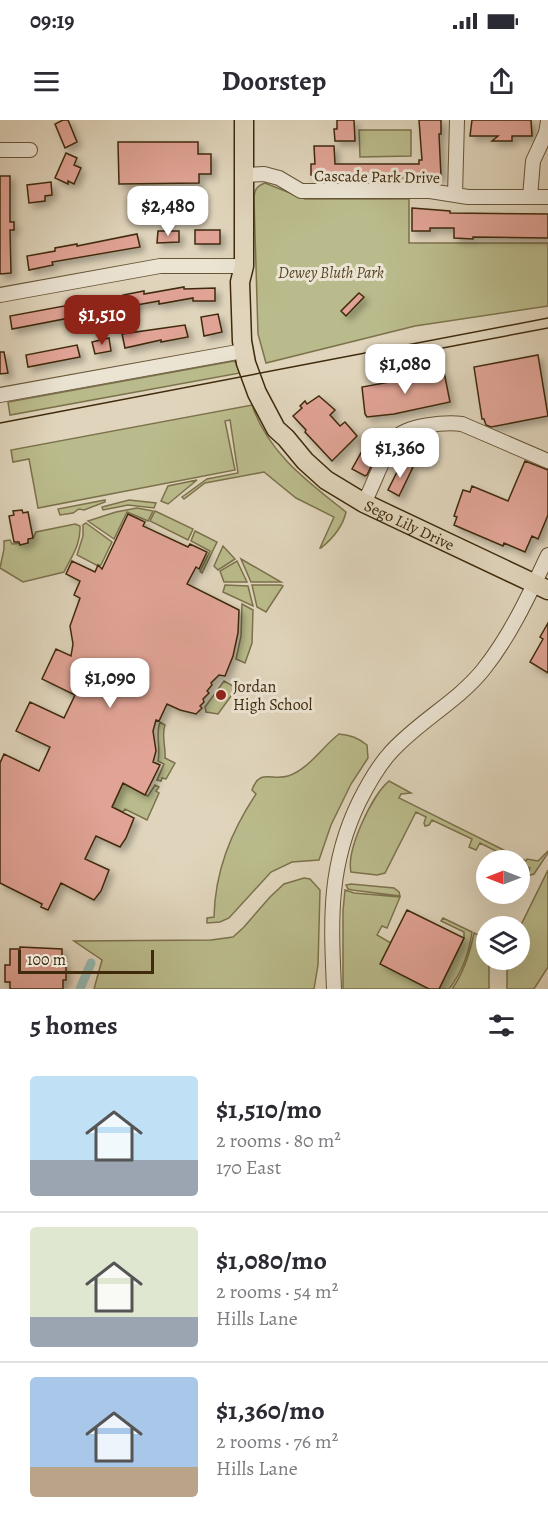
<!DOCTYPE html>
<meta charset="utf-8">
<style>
:root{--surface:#fff;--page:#f2f2f3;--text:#2b2b33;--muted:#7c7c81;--line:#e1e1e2;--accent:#8f2418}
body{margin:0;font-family:Alegreya,serif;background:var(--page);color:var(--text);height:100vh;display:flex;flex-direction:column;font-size:22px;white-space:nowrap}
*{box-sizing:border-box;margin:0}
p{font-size:20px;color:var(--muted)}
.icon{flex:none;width:33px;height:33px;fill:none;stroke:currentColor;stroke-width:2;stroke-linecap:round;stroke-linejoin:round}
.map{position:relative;height:869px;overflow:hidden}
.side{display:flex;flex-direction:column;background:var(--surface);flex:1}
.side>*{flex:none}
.needle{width:39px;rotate:270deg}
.controls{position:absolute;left:476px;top:730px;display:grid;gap:12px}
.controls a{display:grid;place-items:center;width:54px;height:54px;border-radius:50%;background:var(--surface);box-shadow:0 6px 24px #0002;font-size:30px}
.scale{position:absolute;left:18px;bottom:15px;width:136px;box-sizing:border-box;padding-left:6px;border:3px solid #3f2a0b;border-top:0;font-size:16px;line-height:21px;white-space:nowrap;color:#3f2a0b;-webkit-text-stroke:4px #ebe4d3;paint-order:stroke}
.price{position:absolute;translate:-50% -51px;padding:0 14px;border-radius:12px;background:#fff;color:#222;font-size:20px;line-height:39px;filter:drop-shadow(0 2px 3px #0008)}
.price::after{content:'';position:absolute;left:50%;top:36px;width:18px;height:14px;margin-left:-9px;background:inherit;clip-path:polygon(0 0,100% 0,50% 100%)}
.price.current{background:var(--accent);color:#fff}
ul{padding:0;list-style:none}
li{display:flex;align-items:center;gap:18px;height:150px;padding:0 30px}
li+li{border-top:2px solid var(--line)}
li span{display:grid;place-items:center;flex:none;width:168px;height:120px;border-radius:6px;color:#555}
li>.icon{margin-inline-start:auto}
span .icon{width:72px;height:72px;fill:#fffc;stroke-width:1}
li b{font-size:26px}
h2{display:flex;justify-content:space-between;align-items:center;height:72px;padding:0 30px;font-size:26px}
.status{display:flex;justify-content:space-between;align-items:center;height:42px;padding:0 30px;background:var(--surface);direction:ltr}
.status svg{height:16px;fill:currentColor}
header{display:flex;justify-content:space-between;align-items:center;height:78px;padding:0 30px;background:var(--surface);font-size:27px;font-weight:700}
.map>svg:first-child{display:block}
.green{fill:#babb8c;stroke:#7c724c;stroke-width:1.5}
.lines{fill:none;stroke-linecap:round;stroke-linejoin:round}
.canal{stroke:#94b8b2;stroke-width:9}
.building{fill:#e0a395;stroke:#3f2a0b;stroke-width:1.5;filter:url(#shadow)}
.minor-casing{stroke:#675537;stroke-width:16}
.major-casing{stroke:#3f2a0b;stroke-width:21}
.minor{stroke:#ebe4d3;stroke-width:14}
.major{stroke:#e0d5bc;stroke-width:18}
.tram{stroke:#3f2a0b;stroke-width:1.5}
.poi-dot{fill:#8f2418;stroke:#ebe4d3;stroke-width:2}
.labels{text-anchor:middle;stroke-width:6;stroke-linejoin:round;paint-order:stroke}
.street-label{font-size:16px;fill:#3f2a0b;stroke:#ebe4d3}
.park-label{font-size:16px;font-style:italic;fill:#584725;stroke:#ebe4d3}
.poi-label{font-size:16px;fill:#3f2a0b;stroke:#ebe4d3;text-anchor:start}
</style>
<div class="status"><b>09:19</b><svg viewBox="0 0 49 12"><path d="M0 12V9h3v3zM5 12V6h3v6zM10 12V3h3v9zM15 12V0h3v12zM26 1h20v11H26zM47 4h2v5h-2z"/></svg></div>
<header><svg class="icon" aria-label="menu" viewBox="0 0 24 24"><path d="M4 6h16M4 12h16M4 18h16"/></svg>Doorstep<svg class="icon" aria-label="share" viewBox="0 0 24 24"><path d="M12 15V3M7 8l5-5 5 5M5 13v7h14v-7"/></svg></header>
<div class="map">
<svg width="548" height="869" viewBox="0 0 548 869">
<defs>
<filter id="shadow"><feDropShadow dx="4.5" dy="4.5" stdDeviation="3" flood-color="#0004"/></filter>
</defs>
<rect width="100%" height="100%" fill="#e0d5bc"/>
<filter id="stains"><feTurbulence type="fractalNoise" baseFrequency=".00333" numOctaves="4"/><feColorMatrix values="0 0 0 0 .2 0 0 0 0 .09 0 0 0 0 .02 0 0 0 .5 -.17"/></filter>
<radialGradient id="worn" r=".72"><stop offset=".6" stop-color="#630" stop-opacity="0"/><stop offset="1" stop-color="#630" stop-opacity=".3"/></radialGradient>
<!-- green -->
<path class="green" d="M359 10H411V36L360 37Z
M265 63 305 79H409V123H548V186L415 206 266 243 258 214 254 79C254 71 256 66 265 63Z
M234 241 238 245 240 253 10 295 8 282Z
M252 285C268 333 308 362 346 392 343 406 332 419 321 428H320L334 397 296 378 264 352 205 363 184 379 182 377 207 359 238 353 230 300 225 301 235 350 38 388 29 339 13 342 11 330Z
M197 360 168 384 161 381 168 366Z
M105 380V382L84 390 79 389 73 393 60 395 58 389Z
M129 380 156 383 154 388 128 385 103 390 102 387Z
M137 388 153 391 148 401 127 392 114 419 88 401 116 392Z
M155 391 193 409 188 420 150 401Z
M86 403 112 422 101 445 98 446 77 435 83 416V405Z
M75 404 80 406C81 424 72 436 64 452L23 462 0 448 4 429V421L10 420 12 424 28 423V419L33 418 36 412Z
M195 411 217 422 202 453 200 451 210 431 191 421Z
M223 426 235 439 218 450 214 446Z
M241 439 281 462H251Z
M237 441 247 462H224L220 451Z
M225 465 248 466 253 486 223 472Z
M252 465H281L283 466 266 492 257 487Z
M242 484 253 490 252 523 245 543 236 539 241 516Z
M224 561 235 567 231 576 218 594 206 592 205 587Z
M160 602 165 605C161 615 166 627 165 638L175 643 166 659 162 658 161 661 157 660 164 644 158 641C161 627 155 615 160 602Z
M339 614C351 615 358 618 367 625L368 638 351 664 331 705 319 740 292 742 271 752 229 798 220 802 207 803V798L214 797C215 751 231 712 256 674L252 670C260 648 271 661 288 656 308 650 323 626 339 614Z
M389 661 411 673 401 674 399 678 526 741 527 739 538 741 548 731V733L534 754 527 756 530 748 480 723 476 730 469 727 472 719 432 700 429 705 425 706 424 703 426 697 416 692 385 753 377 755 351 752C346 730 372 675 389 661Z
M123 663 148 676 155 665 159 667 156 671 159 673 147 700 125 689 123 692 112 687Z
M548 750V847L534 869H507V840H519V809Z
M304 758 310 759 320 770 318 845 314 869H94L102 840 74 821 211 820 233 817 244 807 270 777 284 764Z
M351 764 394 768 399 772 400 776 352 770 348 769 346 765Z
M345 770 354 773 400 777 387 808 382 806 377 815 391 823 429 869H343V791Z
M443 798 472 812C469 833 462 852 449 869H439L464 818V812L441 801Z
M474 813 486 818V840H489V869H452C464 852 470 833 474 813Z"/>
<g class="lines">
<!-- canal -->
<path class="canal" d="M80 869 91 843"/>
</g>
<!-- building -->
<path class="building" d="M63 0H68L77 22 65 28 55 4Z
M337 0H354L355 21H335L334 9H337Z
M419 0H441V14H439L441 57 313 58V55H311V44H315L314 26H334L335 44H419V40H422Z
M472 0H531L532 16H512V21H492L498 16H470Z
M118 22H198V34H211V54H199V63L119 64Z
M66 33 77 38 74 45 81 48 74 64 68 61V64L55 58Z
M0 56H10V102H14V110H10L11 153 0 154Z
M51 62 52 75 45 76V81L29 83 27 65Z
M412 88 450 91V93L548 94V118L473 117V119L454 118V108H430V111H412Z
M195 110H220V124H195Z
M158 111H179V122L157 123Z
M137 114 140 127 52 142 53 145 29 150 27 136 55 131V128L77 124V126Z
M184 167V169L215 168V181H193V178L159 184V181L126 187 123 175 144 171V174Z
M359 173 364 177 346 196 341 191Z
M107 178 110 190 99 192V195L85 197V195L12 209 10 196Z
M218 194 222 212 204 216 201 197Z
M185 205 188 217 161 222V220L125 228 122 214Z
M109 218 111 231 95 234 92 222Z
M77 225 80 237 28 247 26 235Z
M0 232H4L8 253 0 254Z
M538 235 548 296 491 307 486 305 484 299H482L474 247Z
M444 252 450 282 394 294 367 297 365 294 362 267Z
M319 276 335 290 330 295 340 306 345 302 357 316 332 341 305 312 306 310 293 296 302 288 300 286 305 281 307 284Z
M367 322 379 329 367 355 365 356 352 349Z
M525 341 548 350V395L538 419 532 416 525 432 504 423 503 426 454 405 457 397 454 396 463 370 470 372 472 366 508 381Z
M402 342 413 347 399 376 388 370Z
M22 390 23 393 28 392 33 418 28 419V423L20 425 19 422H14L9 396 14 395 13 391Z
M128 394 145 402 143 406 188 427 190 424 207 432 199 449 196 447 187 464 239 490 238 513 233 536 225 556 219 555 211 563 212 565 207 571 209 573 203 579 204 582 200 586 202 588 196 594 180 590 167 584 159 601 156 600 153 611 156 631 153 642 160 645 145 675 123 663 112 687 134 698 126 718 120 727 96 716 85 739 109 750 101 771 94 780 61 763 48 790 41 787 42 784 0 763V643L4 634 39 651 50 627 16 611 30 582 64 598 75 575 42 559 56 529 71 536 73 524 70 506 80 478 74 475 80 461 66 454 72 441 95 452 98 445 102 449Z
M548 503V553L530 542 543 519 540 517Z
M407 790 464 818 439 869H429L380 844Z
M20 827 62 829V844H66V860H63V869H10V862H5V845H10V829H20Z"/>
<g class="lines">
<defs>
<path id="minor" d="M0 30H30
M244 55 264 54 279 58 301 71H430L468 77H548
M455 75 457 0
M530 77 533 41 546 13 548 1
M0 175 160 146H244
M0 275 243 231
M364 383C374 364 383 336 395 319 405 305 447 302 462 304L548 341
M334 869C331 800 328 746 359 682 368 664 378 646 391 632 419 601 457 582 483 550 511 515 529 475 548 435"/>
<g id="major">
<path id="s1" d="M244 0V146L240 162 242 221 246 243 257 273 276 309 286 318 305 341 326 360 364 383 548 470"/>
</g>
</defs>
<!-- minor casing -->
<use href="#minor" class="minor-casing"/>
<!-- major casing -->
<use href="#major" class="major-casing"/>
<!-- minor -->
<use href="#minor" class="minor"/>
<!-- major -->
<use href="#major" class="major"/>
<!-- tram -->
<path class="tram" d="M374 241 548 208
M0 303 548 198"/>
</g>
<!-- markers -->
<circle class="poi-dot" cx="221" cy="575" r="6"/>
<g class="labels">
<!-- street labels -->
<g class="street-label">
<text transform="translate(377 56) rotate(1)" y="6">Cascade Park Drive</text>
<text dy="6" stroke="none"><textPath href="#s1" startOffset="483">Sego Lily Drive</textPath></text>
</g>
<!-- park labels -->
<g class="park-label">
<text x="331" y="158">Dewey Bluth Park</text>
</g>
<!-- poi labels -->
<g class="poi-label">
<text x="233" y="572">Jordan<tspan x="233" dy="18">High School</tspan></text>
</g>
</g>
<rect width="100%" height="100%" filter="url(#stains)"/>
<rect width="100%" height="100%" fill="url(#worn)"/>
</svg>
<div class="controls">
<a><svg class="needle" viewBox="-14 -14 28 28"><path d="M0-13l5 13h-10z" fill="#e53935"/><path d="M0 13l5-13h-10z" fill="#7c7c81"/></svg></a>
<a><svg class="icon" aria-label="layers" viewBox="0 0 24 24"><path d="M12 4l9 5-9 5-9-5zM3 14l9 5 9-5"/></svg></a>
</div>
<div class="scale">100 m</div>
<b class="price" style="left:168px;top:117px">$2,480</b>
<b class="price current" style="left:102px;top:226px">$1,510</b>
<b class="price" style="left:405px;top:275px">$1,080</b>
<b class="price" style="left:400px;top:359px">$1,360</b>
<b class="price" style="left:110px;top:589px">$1,090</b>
</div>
<section class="side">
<h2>5 homes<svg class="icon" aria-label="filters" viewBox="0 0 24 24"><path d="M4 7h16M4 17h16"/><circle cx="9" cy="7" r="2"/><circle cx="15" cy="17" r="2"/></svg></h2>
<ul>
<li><span style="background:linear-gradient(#bfe0f5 70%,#9aa5b1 0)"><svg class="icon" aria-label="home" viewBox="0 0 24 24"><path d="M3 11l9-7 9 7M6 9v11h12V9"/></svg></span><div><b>$1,510/mo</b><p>2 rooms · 80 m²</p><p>170 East</p></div></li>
<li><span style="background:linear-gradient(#dfe7d0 75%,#9aa5b1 0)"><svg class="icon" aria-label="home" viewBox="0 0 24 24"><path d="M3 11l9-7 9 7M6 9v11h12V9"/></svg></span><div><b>$1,080/mo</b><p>2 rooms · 54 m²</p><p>Hills Lane</p></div></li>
<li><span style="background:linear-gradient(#a9c7e8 75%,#b9a48a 0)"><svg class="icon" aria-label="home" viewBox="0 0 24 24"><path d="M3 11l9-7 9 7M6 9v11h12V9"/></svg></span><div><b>$1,360/mo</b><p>2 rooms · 76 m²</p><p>Hills Lane</p></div></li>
</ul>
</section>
